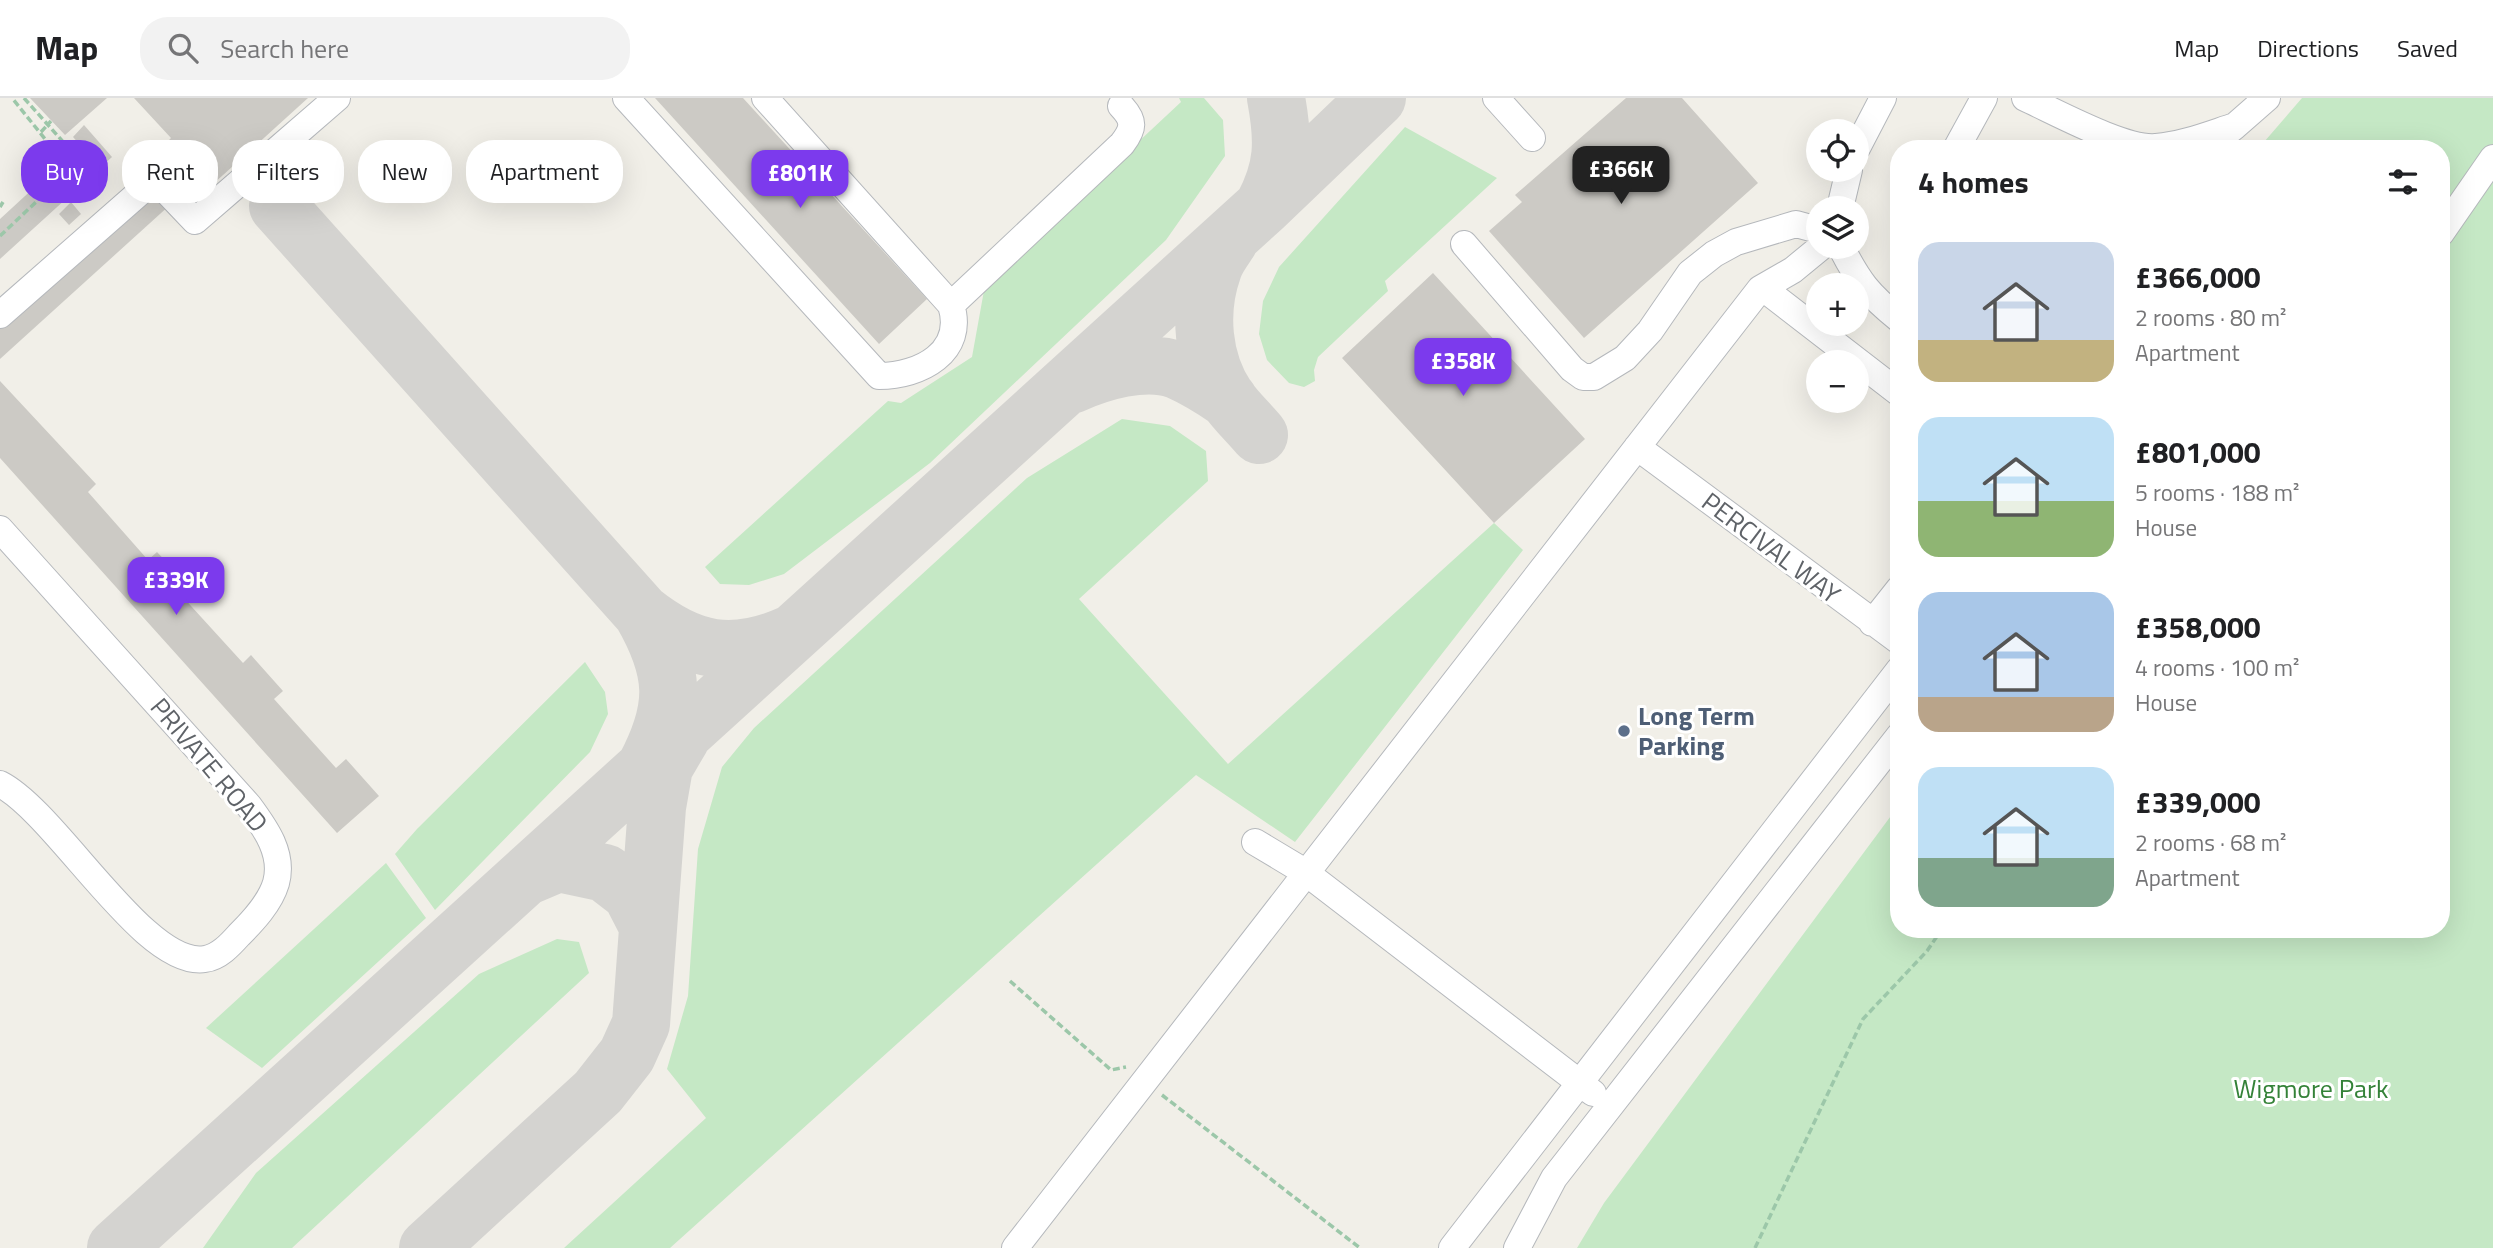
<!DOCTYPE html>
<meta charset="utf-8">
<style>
:root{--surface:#fff;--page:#f2f2f2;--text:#202124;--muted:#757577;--line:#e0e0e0;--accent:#7c3aed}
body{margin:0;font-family:"Titillium Web",sans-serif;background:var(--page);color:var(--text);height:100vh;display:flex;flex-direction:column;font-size:26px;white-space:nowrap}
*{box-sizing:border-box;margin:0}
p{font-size:23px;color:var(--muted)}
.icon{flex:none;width:38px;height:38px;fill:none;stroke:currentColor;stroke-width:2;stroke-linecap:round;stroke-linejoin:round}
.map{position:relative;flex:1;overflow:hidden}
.panel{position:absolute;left:1890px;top:42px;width:560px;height:798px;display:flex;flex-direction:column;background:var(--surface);border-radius:28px;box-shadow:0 7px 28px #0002}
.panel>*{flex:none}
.top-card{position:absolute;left:21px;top:42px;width:665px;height:63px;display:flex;gap:14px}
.tools{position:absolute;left:1806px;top:21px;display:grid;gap:14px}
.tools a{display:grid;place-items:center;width:63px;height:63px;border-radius:50%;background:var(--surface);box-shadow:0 7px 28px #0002;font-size:35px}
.price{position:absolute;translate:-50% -60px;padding:0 16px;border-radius:14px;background:var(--accent);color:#fff;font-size:23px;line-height:46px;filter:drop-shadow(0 2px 4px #0008)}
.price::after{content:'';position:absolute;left:50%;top:42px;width:21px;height:16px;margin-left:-10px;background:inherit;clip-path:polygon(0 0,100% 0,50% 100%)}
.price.on{background:#222;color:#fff}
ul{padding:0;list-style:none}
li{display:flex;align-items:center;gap:21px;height:175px;padding:0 28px}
li span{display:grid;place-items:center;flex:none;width:196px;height:140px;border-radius:21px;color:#555}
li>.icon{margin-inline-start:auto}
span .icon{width:84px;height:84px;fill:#fffc;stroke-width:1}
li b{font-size:30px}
h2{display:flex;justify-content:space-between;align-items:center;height:84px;padding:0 28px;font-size:30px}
.tag{padding:0 24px;border-radius:28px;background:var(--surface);box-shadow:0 7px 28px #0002;font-size:24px;line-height:63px}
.tag.on{background:var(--accent);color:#fff}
header{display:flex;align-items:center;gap:42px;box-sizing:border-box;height:98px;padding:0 35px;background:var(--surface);border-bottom:2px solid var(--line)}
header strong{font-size:33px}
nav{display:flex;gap:38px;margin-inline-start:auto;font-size:24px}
.search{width:490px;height:63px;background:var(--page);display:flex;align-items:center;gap:18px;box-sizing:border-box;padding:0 24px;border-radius:28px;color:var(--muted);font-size:26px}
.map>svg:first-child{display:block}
.green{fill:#c5e8c5}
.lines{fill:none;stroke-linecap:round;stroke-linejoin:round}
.taxiway{stroke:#d4d3d0;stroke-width:58}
.building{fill:#cccac5}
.minor-casing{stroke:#b5b8bc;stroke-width:28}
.path{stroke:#9cc7a9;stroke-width:3.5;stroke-dasharray:7 3.5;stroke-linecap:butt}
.minor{stroke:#fff;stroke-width:26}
.service-dot{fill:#5c6f8a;stroke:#fff;stroke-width:2.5}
.labels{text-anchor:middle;stroke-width:6;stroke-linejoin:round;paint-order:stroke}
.street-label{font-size:26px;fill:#5f6368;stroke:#fff}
.service-label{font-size:26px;font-weight:bold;fill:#4e5e75;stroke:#fff;text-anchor:start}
.park-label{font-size:26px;fill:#348238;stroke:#fff}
</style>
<header>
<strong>Map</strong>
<div class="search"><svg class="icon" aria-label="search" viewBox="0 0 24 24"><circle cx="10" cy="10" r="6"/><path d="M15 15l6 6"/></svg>Search here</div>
<nav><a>Map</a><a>Directions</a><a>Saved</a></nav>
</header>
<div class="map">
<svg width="2493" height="1150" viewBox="0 0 2493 1150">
<rect width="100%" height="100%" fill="#f1efe8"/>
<!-- green -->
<path class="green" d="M1179 0H1204L1223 22 1225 58 1166 142 930 365 784 476 749 487 720 486 705 469 888 303 901 305 972 259 985 187 1181 4Z
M2302 0H2493V1150H1577L1604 1105 1899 707V831H2441V51H2258Z
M1405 29 1497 80 1385 183 1388 193 1318 259 1314 272 1315 283 1304 289 1289 285 1267 262 1259 236 1263 203 1279 169Z
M1122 321 1170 328 1206 353 1208 383 1079 501 1228 666 1494 425 1523 452 1295 744 1196 677 670 1150H564L706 1020 667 971 688 898 698 751 722 669 754 630 1027 380Z
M585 564 605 594 608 616 590 654 435 812 395 756 417 731Z
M386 765 426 820 262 970 206 930Z
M557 841 579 844 589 875 292 1150H203L256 1075 479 876Z"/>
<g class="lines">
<!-- taxiway -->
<path class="taxiway" d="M278 108 642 515C691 554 733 562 791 536
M1263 109C1284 70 1284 43 1276 0
M1229 143C1223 152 1216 161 1213 171 1198 213 1202 263 1227 300 1236 313 1249 325 1259 337
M1071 287C1100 274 1145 260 1177 272 1195 280 1213 291 1229 302
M642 515C676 574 677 610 645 670
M525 779 558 765 605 775 631 795 648 828
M116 1150 1263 109 1377 0
M428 1150 598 994 627 957 641 926 657 709 664 669 681 640"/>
</g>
<!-- building -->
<path class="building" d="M30 0H107L65 37Z
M134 0H308L212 87 203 77 0 261V226L75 148 168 64 165 61 171 55 168 43 171 40Z
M655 0H743L927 201 879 246Z
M1626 0H1682L1758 85 1584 240 1489 133 1522 104 1515 97Z
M84 27 112 59 0 161V121L50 75 60 87 91 59 73 39Z
M71 104 81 116 69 127 59 116Z
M1433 175 1585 341 1494 425 1342 260Z
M0 283 96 386 88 394 148 462 157 454 191 490 181 497 243 565 251 557 283 593 274 601 336 670 346 661 379 698 337 735 0 360Z"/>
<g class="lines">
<defs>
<path id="minor" d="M626 0 879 278C920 278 966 254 951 207L765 0
M1496 0 1532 40
M2025 0C2056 14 2125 52 2156 49 2183 47 2210 36 2235 28L2206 51
M2235 28 2267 0
M1857 50 1883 0
M1956 51 1984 0
M1840 110 1849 72
M2441 135 2493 60
M1464 146 1572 271 1583 279H1594L1625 260 1650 233 1690 175 1714 156 1736 144 1796 126 1818 132
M1841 149C1859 184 1868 196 1899 221
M1763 190 1899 295
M951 207 1122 46C1134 30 1135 23 1121 8
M0 217 155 81 195 123 337 0
M1637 349 1899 543
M0 431 249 708C266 731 284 756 276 785 270 805 253 823 239 837 230 847 219 859 205 861 145 871 57 715 0 686
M1872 525 1899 491
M1255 744 1305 774 1593 995
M1015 1150 1760 191 1793 172 1821 149
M1452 1150 1899 572
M1517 1150 1554 1080 1899 638"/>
</defs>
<!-- minor casing -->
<use href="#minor" class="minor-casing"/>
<!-- path -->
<path class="path" d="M24 0 65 46
M41 34 51 23
M0 109 3 104
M0 138 70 72 12 0
M1010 883 1111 972 1126 969
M1162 997 1360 1150
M1755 1150 1863 921 1927 853 1942 831"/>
<!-- minor -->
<use href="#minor" class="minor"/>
</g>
<!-- markers -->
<circle class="service-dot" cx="1624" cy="633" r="7"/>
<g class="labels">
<!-- street labels -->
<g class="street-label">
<text transform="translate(1771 450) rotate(37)" y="9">PERCIVAL WAY</text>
<text transform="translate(209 667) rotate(50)" y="9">PRIVATE ROAD</text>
</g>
<!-- service labels -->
<g class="service-label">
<text x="1638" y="627">Long Term<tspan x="1638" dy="30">Parking</tspan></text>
</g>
<!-- park labels -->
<g class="park-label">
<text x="2311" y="1000">Wigmore Park</text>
</g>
</g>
</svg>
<div class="tools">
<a><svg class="icon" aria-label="locate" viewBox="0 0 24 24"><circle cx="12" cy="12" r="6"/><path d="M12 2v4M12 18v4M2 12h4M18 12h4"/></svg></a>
<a><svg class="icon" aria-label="layers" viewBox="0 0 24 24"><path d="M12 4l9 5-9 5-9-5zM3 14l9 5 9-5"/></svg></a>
<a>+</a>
<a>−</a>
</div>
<b class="price on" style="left:1621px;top:108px">£366K</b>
<b class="price" style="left:800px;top:112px">£801K</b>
<b class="price" style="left:1463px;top:300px">£358K</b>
<b class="price" style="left:176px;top:519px">£339K</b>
<div class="top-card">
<a class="tag on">Buy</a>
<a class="tag">Rent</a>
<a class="tag">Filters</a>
<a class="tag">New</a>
<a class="tag">Apartment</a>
</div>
<section class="panel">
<h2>4 homes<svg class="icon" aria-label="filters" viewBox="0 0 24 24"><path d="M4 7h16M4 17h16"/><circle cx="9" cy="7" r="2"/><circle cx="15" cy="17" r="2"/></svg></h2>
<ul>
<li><span style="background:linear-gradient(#c9d6e8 70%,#c2b280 0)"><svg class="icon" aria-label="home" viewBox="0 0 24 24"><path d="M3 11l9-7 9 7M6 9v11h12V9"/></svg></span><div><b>£366,000</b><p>2 rooms · 80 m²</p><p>Apartment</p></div></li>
<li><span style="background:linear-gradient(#bfe0f5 60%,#8fb573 0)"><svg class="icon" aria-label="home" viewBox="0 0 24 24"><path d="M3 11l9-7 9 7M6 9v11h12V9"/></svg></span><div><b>£801,000</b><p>5 rooms · 188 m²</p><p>House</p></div></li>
<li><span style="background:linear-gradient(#a9c7e8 75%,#b9a48a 0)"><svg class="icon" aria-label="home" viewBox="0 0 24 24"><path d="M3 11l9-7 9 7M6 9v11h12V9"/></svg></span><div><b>£358,000</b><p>4 rooms · 100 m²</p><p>House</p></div></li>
<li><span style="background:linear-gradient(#bfe0f5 65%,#7fa58c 0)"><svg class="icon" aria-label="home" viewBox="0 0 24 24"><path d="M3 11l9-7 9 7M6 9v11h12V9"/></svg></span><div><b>£339,000</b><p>2 rooms · 68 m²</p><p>Apartment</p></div></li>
</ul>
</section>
</div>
